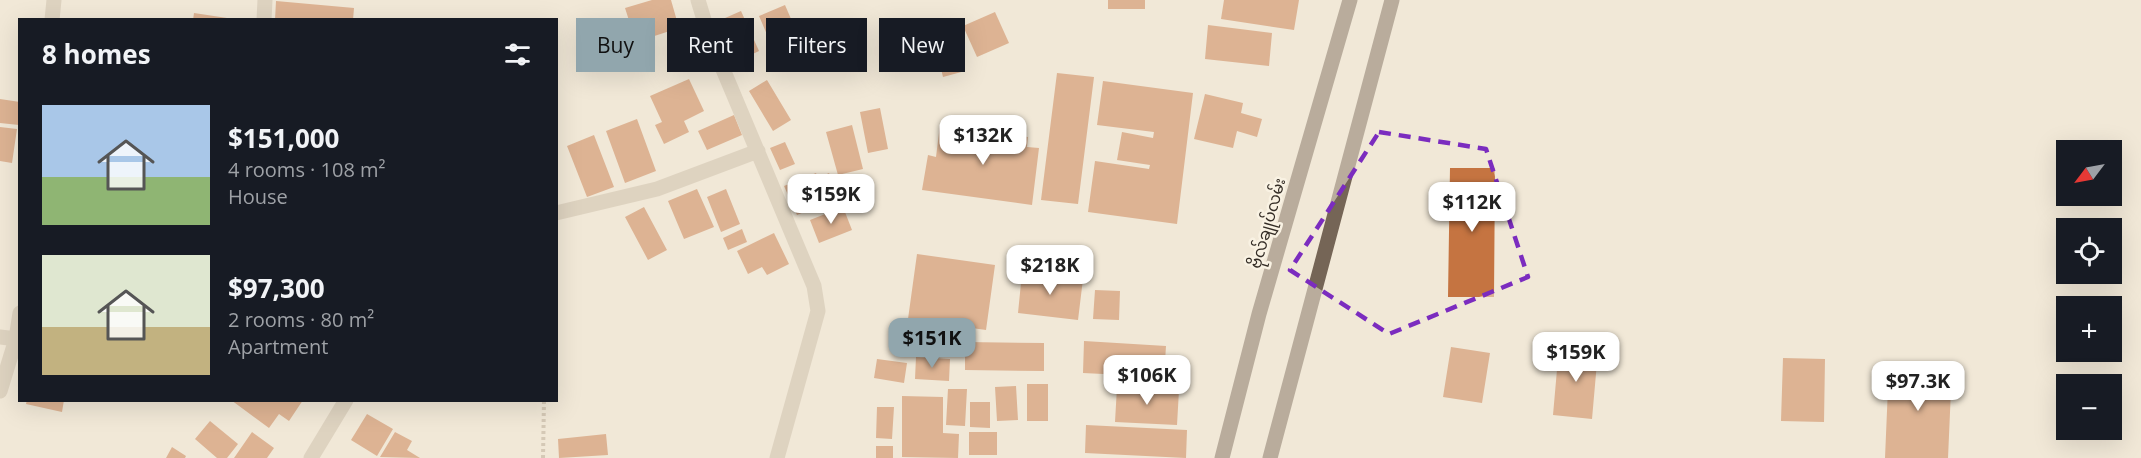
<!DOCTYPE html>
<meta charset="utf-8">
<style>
:root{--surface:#171b24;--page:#20242c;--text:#f1f3f6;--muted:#9ea1a6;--accent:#91a6ad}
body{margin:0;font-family:"Open Sans","Noto Sans Myanmar",sans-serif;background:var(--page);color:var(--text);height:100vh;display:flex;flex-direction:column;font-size:22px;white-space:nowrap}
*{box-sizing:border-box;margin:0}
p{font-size:20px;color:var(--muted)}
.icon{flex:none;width:33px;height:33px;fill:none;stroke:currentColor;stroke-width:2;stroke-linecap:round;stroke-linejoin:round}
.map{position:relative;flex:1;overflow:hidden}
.side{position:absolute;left:18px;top:18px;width:540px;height:384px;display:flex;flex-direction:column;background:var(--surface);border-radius:0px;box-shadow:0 6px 24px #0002}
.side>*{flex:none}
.guide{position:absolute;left:576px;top:18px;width:570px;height:54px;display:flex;gap:12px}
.needle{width:39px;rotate:238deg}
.fabs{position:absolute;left:2056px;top:140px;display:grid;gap:12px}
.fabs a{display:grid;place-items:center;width:66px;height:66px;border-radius:0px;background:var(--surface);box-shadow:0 6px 24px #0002;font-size:30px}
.price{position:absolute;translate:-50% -51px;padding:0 14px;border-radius:12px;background:#fff;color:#222;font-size:20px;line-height:39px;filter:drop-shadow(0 2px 3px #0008)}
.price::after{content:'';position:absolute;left:50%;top:36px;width:18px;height:14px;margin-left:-9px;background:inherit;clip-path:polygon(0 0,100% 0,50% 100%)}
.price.current{background:var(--accent);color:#111}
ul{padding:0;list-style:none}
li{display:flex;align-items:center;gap:18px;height:150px;padding:0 24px}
li span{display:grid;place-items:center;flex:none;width:168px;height:120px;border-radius:0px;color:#555}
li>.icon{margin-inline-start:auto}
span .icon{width:72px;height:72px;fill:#fffc;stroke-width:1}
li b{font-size:26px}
h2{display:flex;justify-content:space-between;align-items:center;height:72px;padding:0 24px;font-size:26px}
.tag{padding:0 21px;border-radius:0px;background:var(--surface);box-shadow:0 6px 24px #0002;font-size:21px;line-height:54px}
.tag.current{background:var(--accent);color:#111}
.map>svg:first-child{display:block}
.building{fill:#c57441}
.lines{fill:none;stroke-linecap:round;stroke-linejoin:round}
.path{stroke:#b4a48e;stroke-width:4;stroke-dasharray:3 3;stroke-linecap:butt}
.minor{stroke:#c8baa4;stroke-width:15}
.major{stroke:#756556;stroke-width:15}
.marked{fill:none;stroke:#7b2cbf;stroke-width:4.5;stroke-dasharray:12 8;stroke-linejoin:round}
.labels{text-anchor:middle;stroke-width:5;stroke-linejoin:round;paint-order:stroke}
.street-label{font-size:16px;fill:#332c25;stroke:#f9f2e3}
</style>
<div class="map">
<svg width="2141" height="458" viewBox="0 0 2141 458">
<rect width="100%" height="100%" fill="#f1e8d7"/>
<!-- building -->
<path class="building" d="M652 0H671L679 28 636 42 625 8Z
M1108 0H1145V9H1108Z
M1224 0H1299L1294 30 1221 19Z
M276 1 354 8 353 20H275Z
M785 5 807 56 781 67 759 16Z
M741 11 759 51 734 63 716 22Z
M995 12 1009 43 977 57 963 26Z
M194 13 227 18V20H193Z
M1208 25 1272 33 1269 66 1205 59Z
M956 34 965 71 943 77 934 40Z
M1057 73 1094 77 1078 204 1041 200Z
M689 79 704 111 684 121 689 132 664 144 655 125 662 122 650 96Z
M767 80 791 120 773 131 749 91Z
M1103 81 1193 93 1177 224 1088 212 1095 161 1149 169 1150 165 1117 160 1122 132 1153 138 1154 132 1097 125Z
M1205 94 1243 103 1241 113 1262 119 1257 137 1237 131 1233 148 1194 139Z
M0 99 20 102 19 125 0 123Z
M880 108 888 149 868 153 860 112Z
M734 115 742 135 707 150 698 131Z
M637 119 656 171 625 183 606 131Z
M852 125 863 169 838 175 826 132Z
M940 125 1028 137 1027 147 1039 148 1032 205 922 190 928 155 936 157Z
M0 127 17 129 12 163 0 161Z
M594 135 614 187 587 197 567 146Z
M785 142 795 164 780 170 770 148Z
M1450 168H1495L1494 297H1448Z
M816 173 818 178 829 173 840 197 797 215 784 186Z
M697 189 714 227 684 239 668 201Z
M726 189 740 224 721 232 707 197Z
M644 207 667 250 648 260 625 217Z
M843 207 852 230 819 243 810 220Z
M742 229 747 242 728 250 723 238Z
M774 233 789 264 767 275 762 267 748 274 737 251Z
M917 254 995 265 986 330 908 319Z
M1022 273 1083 279 1078 320 1018 313Z
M1095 290 1120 291 1119 320 1093 319Z
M1084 341 1166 346 1164 377 1083 373Z
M965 342 1044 343V371L965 370Z
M1451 347 1490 353 1482 403 1443 397Z
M1559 347 1598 351 1592 419 1553 415Z
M916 357 950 359 949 381 915 379Z
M1783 358 1825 359 1824 422 1781 421Z
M877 359 907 363 904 383 874 378Z
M1889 364 1952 367 1948 458H1885Z
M1027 384H1048V421H1027Z
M1016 386 1018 420 997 421 995 387Z
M1117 387 1179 390 1177 425 1115 422Z
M948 389H967L965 426 946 425Z
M902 396 943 397V433L959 434 958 458 902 457Z
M27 400H64L62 412 26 404Z
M231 400H303L289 421 279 414 269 428Z
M970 402H990V428L970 427Z
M877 407H894L892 439 876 438Z
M367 414 393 429 377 456 351 440Z
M210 421 238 444 227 458H217L195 439Z
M1086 425 1187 430 1186 458 1085 453Z
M252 432 274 448 267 458H234Z
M395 432 412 441 407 450 420 458 380 457Z
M969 432H997V455H969Z
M606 434 608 455 559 458 558 439Z
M876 446H893V458H876Z
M172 447 186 456 185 458H166Z"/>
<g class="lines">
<!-- path -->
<path class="path" d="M543 458 544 400"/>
<!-- minor -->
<path class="minor" d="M698 0 709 36 814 286 818 311 777 458
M52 20 54 0
M264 20 265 0
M556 213 657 189 758 151
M0 337 16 339
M0 391 16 339 20 313
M311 458 346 400"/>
<!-- major -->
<path class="major" d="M1222 458 1259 314 1350 0
M1270 458 1392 0"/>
</g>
<!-- marked area -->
<path d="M0 0H2141V458H0ZM1379 132 1486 149 1528 277 1389 334 1290 270Z" fill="#f1e8d7" fill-opacity=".55" fill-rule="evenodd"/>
<path class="marked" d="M1379 132 1486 149 1528 277 1389 334 1290 270Z"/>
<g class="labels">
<!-- street labels -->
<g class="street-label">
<text transform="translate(1267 223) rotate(-74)" y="6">ဗိုလ်ချုပ်လမ်း</text>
</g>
</g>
</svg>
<div class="fabs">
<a><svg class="needle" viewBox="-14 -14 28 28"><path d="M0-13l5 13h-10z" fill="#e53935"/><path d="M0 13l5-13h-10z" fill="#9ea1a6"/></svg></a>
<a><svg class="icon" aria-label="locate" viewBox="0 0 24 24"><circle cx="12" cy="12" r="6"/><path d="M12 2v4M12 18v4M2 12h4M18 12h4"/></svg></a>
<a>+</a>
<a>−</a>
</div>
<b class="price" style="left:983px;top:166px">$132K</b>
<b class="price" style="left:831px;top:225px">$159K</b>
<b class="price" style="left:1472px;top:233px">$112K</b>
<b class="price" style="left:1050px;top:296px">$218K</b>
<b class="price current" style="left:932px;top:369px">$151K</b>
<b class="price" style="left:1576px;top:383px">$159K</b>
<b class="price" style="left:1147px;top:406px">$106K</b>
<b class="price" style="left:1918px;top:412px">$97.3K</b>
<div class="guide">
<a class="tag current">Buy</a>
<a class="tag">Rent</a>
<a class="tag">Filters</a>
<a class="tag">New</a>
</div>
<section class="side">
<h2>8 homes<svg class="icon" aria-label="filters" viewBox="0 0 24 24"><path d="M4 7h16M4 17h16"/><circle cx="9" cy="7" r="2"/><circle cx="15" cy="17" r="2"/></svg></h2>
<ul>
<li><span style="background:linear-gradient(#a9c7e8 60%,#8fb573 0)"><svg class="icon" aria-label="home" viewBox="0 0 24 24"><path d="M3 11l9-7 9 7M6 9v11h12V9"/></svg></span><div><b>$151,000</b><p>4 rooms · 108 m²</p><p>House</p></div></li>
<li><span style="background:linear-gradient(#dfe7d0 60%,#c2b280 0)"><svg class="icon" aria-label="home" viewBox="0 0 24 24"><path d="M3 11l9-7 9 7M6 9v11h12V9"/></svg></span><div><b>$97,300</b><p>2 rooms · 80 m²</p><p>Apartment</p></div></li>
</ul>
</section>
</div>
